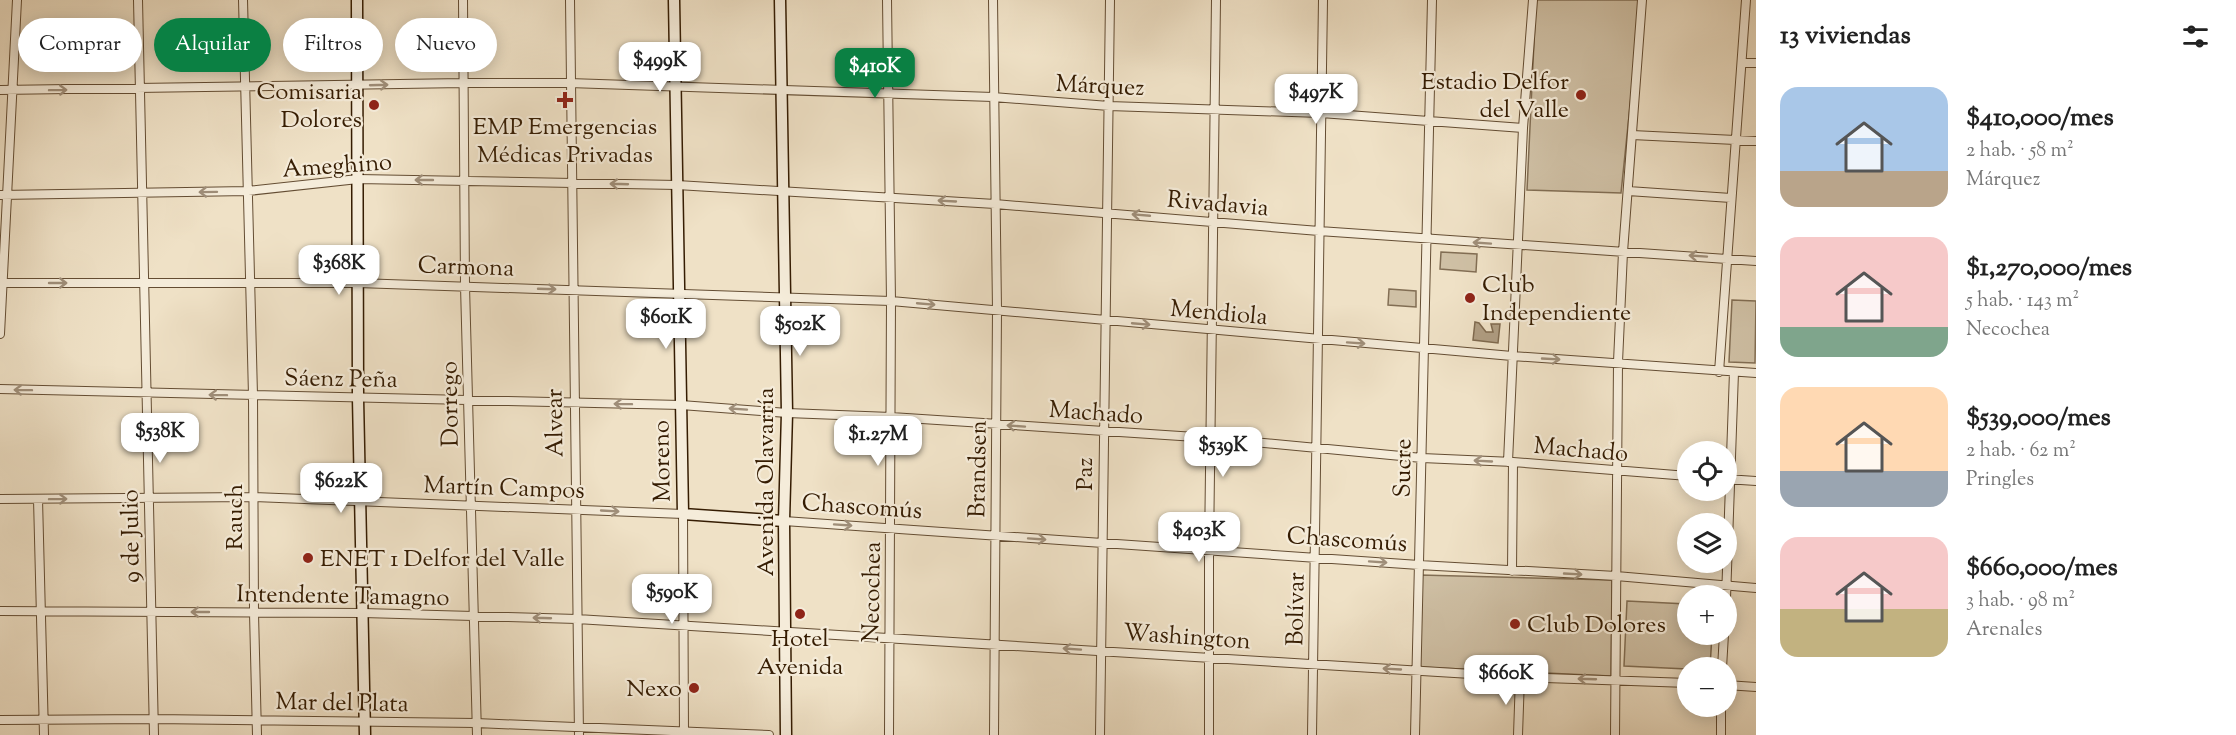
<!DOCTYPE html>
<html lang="es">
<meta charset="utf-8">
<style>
:root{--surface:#fff;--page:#f6f6f6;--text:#222;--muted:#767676;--accent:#0b8043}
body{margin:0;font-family:"Sorts Mill Goudy",serif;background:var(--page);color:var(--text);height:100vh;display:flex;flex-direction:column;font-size:22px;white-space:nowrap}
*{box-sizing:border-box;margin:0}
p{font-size:20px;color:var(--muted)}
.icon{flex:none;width:33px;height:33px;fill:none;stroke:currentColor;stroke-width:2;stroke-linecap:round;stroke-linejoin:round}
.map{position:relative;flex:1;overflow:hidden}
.drawer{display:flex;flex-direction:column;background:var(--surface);width:480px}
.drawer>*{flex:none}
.hud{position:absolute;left:18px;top:18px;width:570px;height:54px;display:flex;gap:12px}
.controls{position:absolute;left:1677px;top:441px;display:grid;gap:12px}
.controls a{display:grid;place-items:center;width:60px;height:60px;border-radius:50%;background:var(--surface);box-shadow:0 3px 15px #0003;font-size:30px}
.price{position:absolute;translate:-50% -51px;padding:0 14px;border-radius:12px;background:#fff;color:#222;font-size:20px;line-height:39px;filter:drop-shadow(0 2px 3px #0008)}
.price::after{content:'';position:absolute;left:50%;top:36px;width:18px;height:14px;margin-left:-9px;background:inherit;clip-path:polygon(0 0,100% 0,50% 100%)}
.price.active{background:var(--accent);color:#fff}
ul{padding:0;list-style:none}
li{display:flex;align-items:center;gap:18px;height:150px;padding:0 24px}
li span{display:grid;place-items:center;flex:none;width:168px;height:120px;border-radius:18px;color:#555}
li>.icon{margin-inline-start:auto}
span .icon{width:72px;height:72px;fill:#fffc;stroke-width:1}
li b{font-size:26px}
h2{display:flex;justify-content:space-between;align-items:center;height:72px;padding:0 24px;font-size:26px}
.tag{padding:0 21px;border-radius:27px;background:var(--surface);box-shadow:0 3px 15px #0003;font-size:21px;line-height:54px}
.tag.active{background:var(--accent);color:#fff}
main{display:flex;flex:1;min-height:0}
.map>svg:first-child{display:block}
.green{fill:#cfc0a5;stroke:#826e54;stroke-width:1.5}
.water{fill:#b09e83;stroke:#7f6a4f;stroke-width:1.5}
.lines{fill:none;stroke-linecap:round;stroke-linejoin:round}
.street-casing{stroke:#644d33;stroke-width:10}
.secondary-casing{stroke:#351c02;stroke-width:13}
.street{stroke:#f5ecda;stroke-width:8}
.secondary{stroke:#f5ecda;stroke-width:10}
.oneway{stroke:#9f8e79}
.poi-dot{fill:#8f2418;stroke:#f5ecda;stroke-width:2}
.labels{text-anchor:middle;stroke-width:4.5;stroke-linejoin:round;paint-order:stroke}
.poi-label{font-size:24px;fill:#351c02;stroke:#f5ecda;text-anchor:end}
.street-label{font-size:24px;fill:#351c02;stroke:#f5ecda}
</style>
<main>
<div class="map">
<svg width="1756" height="735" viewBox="0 0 1756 735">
<rect width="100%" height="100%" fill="#efe1c6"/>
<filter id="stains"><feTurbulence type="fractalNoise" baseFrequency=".00333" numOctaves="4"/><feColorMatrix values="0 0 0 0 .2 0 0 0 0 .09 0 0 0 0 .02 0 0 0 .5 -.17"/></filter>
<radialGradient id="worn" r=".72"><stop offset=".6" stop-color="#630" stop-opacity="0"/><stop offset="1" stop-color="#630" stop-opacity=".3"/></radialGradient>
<!-- green -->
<path class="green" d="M1536 0H1641L1621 193 1527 190Z
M1441 252 1477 254 1476 272 1440 269Z
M1389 289 1416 291V307L1388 305Z
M1732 300 1756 301 1755 363 1729 362Z
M1420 575 1612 580 1611 676 1418 667Z
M1627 601 1687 604 1688 634 1712 635 1710 667 1687 669 1624 666Z"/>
<!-- water -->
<path class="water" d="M1475 322 1479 323 1486 332H1493L1491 324H1500L1498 343 1473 340Z"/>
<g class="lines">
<defs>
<path id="street" d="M138 0 154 735
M243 0 253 395 254 613 257 735
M463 0 465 286 477 735
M570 0 579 735
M887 0 891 301 889 735
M993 0 997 310 994 735
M1743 63H1756
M0 90 464 83H569L993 97 1109 106 1321 113 1523 128
M1632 135 1756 141
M1628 191 1731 198
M0 195 248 191 358 179 677 185 995 204 1319 231 1756 261
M0 283H358L891 301 1512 356 1756 373
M0 334 17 0
M1719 372 1746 0
M0 389 681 405 787 413 891 417 1211 438 1422 458 1513 462 1688 476
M1508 462 1523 128 1533 0
M1726 479 1756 481
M0 499 253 497 683 514 684 735
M38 499 44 735
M784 521 1419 565 1616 576 1756 588
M1512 571 1513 462
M1726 598 1734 372
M0 611 363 613 577 619 1520 677 1688 683
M1722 668 1724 634
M1726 685 1756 687
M0 720 153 719 476 723 769 735
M1100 735 1110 0
M1209 735V550L1216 0
M1312 735 1323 0
M1415 735 1432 0
M1518 735 1520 677
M1615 735 1618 362 1623 252 1642 0
M1721 735V706"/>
<path id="secondary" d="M357 0 358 398 365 735
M674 0 683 514 784 521
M780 0 787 413 784 521 786 735"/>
</defs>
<!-- street casing -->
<use href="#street" class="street-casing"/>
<!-- secondary casing -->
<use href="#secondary" class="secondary-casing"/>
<!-- street -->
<use href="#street" class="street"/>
<!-- secondary -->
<use href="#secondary" class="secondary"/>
</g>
<!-- one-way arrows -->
<defs><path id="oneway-shaft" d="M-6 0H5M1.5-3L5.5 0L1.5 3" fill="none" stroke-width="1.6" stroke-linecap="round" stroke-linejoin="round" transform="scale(1.5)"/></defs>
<g class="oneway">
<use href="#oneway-shaft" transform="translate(379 85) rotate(-2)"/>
<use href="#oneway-shaft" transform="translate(58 90) rotate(-1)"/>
<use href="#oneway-shaft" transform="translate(424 180) rotate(-180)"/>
<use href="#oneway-shaft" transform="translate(619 184) rotate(-178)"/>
<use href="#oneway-shaft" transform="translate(208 192) rotate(179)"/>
<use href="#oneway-shaft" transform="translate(947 201) rotate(-177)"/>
<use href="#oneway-shaft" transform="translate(1141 215) rotate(-175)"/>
<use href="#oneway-shaft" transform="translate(1482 243) rotate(-176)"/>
<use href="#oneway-shaft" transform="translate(1698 256) rotate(-176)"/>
<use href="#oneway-shaft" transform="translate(58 283)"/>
<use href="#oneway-shaft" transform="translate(547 289) rotate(2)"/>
<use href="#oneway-shaft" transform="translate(926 304) rotate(5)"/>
<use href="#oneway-shaft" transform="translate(1141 324) rotate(5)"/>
<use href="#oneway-shaft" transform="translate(1356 343) rotate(4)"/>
<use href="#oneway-shaft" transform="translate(1551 359) rotate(3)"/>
<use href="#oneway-shaft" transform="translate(23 390) rotate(-179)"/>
<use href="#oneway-shaft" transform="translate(218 395) rotate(-179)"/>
<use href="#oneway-shaft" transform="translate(623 404) rotate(-179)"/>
<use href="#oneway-shaft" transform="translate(738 409) rotate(-176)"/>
<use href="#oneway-shaft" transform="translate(1016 426) rotate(-176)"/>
<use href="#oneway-shaft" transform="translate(1483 461) rotate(-177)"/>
<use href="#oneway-shaft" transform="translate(58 499) rotate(-1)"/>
<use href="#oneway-shaft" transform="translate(610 511) rotate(3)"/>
<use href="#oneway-shaft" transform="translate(843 525) rotate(4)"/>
<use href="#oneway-shaft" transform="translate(1037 539) rotate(4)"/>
<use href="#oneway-shaft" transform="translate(1378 562) rotate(4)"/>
<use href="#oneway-shaft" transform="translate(1573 574) rotate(3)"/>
<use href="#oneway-shaft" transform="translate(200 612) rotate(-180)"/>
<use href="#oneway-shaft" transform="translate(542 618) rotate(-178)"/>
<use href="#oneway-shaft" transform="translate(1072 649) rotate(-176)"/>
<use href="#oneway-shaft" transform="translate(1392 669) rotate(-177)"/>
<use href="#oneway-shaft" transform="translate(1587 679) rotate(-178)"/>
</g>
<!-- markers -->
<g class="poi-dot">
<circle cx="1581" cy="95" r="6"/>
<path d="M562 91h6v6h6v6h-6v6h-6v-6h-6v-6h6z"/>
<circle cx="374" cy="105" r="6"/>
<circle cx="1470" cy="298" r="6"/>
<circle cx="308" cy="558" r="6"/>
<circle cx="800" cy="614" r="6"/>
<circle cx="1515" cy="624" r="6"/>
<circle cx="694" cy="688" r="6"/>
</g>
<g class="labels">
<!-- poi labels -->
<g class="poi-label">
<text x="1569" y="89">Estadio Delfor<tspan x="1569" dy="28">del Valle</tspan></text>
<text x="362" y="99">Comisaria<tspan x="362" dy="28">Dolores</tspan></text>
<text x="565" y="134" text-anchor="middle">EMP Emergencias<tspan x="565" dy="28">Médicas Privadas</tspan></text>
<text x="1482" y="292" text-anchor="start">Club<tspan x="1482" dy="28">Independiente</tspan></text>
<text x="320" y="566" text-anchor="start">ENET 1 Delfor del Valle</text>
<text x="1527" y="632" text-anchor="start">Club Dolores</text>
<text x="800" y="646" text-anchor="middle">Hotel<tspan x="800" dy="28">Avenida</tspan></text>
<text x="682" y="696">Nexo</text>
</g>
<!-- street labels -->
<g class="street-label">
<text transform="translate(1100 85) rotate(3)" y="8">Márquez</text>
<text transform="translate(337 165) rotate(-4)" y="8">Ameghino</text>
<text transform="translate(1218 203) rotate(5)" y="8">Rivadavia</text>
<text transform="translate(466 266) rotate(2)" y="8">Carmona</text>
<text transform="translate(1219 312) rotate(5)" y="8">Mendiola</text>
<text transform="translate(341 378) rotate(1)" y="8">Sáenz Peña</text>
<text transform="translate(449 404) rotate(-91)" y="8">Dorrego</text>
<text transform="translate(1096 412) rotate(4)" y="8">Machado</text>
<text transform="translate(554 423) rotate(-91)" y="8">Alvear</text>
<text transform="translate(1581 449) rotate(5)" y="8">Machado</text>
<text transform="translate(661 461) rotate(-91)" y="8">Moreno</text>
<text transform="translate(1402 468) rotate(-89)" y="8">Sucre</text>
<text transform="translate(977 469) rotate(-89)" y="8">Brandsen</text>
<text transform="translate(1084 474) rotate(-90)" y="8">Paz</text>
<text transform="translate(765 482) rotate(-90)" y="8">Avenida Olavarría</text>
<text transform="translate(504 487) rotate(2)" y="8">Martín Campos</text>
<text transform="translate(862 506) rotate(4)" y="8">Chascomús</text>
<text transform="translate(234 517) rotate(-90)" y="8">Rauch</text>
<text transform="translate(130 536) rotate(-91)" y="8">9 de Julio</text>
<text transform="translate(1347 539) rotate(4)" y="8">Chascomús</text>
<text transform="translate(871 592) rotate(-89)" y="8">Necochea</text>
<text transform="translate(343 595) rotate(1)" y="8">Intendente Tamagno</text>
<text transform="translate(1295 609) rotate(-89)" y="8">Bolívar</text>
<text transform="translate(1187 636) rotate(4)" y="8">Washington</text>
<text transform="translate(342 702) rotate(1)" y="8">Mar del Plata</text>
</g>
</g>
<rect width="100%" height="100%" filter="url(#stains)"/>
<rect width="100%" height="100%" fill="url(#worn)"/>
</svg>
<div class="controls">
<a><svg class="icon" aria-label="locate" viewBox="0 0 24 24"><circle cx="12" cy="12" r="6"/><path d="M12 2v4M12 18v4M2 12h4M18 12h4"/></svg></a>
<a><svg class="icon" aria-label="layers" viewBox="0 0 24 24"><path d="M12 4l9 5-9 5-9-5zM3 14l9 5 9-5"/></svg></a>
<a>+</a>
<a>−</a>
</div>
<b class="price" style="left:660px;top:93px">$499K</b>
<b class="price active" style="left:875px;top:99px">$410K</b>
<b class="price" style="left:1316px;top:125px">$497K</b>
<b class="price" style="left:339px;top:296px">$368K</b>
<b class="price" style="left:666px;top:350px">$601K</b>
<b class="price" style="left:800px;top:357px">$502K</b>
<b class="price" style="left:160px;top:464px">$538K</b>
<b class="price" style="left:878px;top:467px">$1.27M</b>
<b class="price" style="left:1223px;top:478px">$539K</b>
<b class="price" style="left:341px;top:514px">$622K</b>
<b class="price" style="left:1199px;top:563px">$403K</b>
<b class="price" style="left:672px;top:625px">$590K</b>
<b class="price" style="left:1506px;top:706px">$660K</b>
<div class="hud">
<a class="tag">Comprar</a>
<a class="tag active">Alquilar</a>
<a class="tag">Filtros</a>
<a class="tag">Nuevo</a>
</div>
</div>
<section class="drawer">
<h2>13 viviendas<svg class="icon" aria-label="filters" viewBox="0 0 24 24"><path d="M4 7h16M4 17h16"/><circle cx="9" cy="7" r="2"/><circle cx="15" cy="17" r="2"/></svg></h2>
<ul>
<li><span style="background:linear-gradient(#a9c7e8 70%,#b9a48a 0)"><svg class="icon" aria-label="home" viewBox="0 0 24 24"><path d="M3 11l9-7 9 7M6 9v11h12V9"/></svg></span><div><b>$410,000/mes</b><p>2 hab. · 58 m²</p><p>Márquez</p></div></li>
<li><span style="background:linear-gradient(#f6c9c9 75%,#7fa58c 0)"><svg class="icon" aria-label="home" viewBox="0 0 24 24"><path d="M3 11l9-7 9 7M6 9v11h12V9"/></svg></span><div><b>$1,270,000/mes</b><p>5 hab. · 143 m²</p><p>Necochea</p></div></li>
<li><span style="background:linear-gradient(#ffd9b3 70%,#9aa5b1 0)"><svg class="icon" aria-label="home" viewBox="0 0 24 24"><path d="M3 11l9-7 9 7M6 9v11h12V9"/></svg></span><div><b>$539,000/mes</b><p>2 hab. · 62 m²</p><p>Pringles</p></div></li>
<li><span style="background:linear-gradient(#f6c9c9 60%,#c2b280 0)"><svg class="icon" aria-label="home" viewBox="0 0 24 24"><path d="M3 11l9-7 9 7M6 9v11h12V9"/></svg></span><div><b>$660,000/mes</b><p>3 hab. · 98 m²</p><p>Arenales</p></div></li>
</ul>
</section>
</main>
